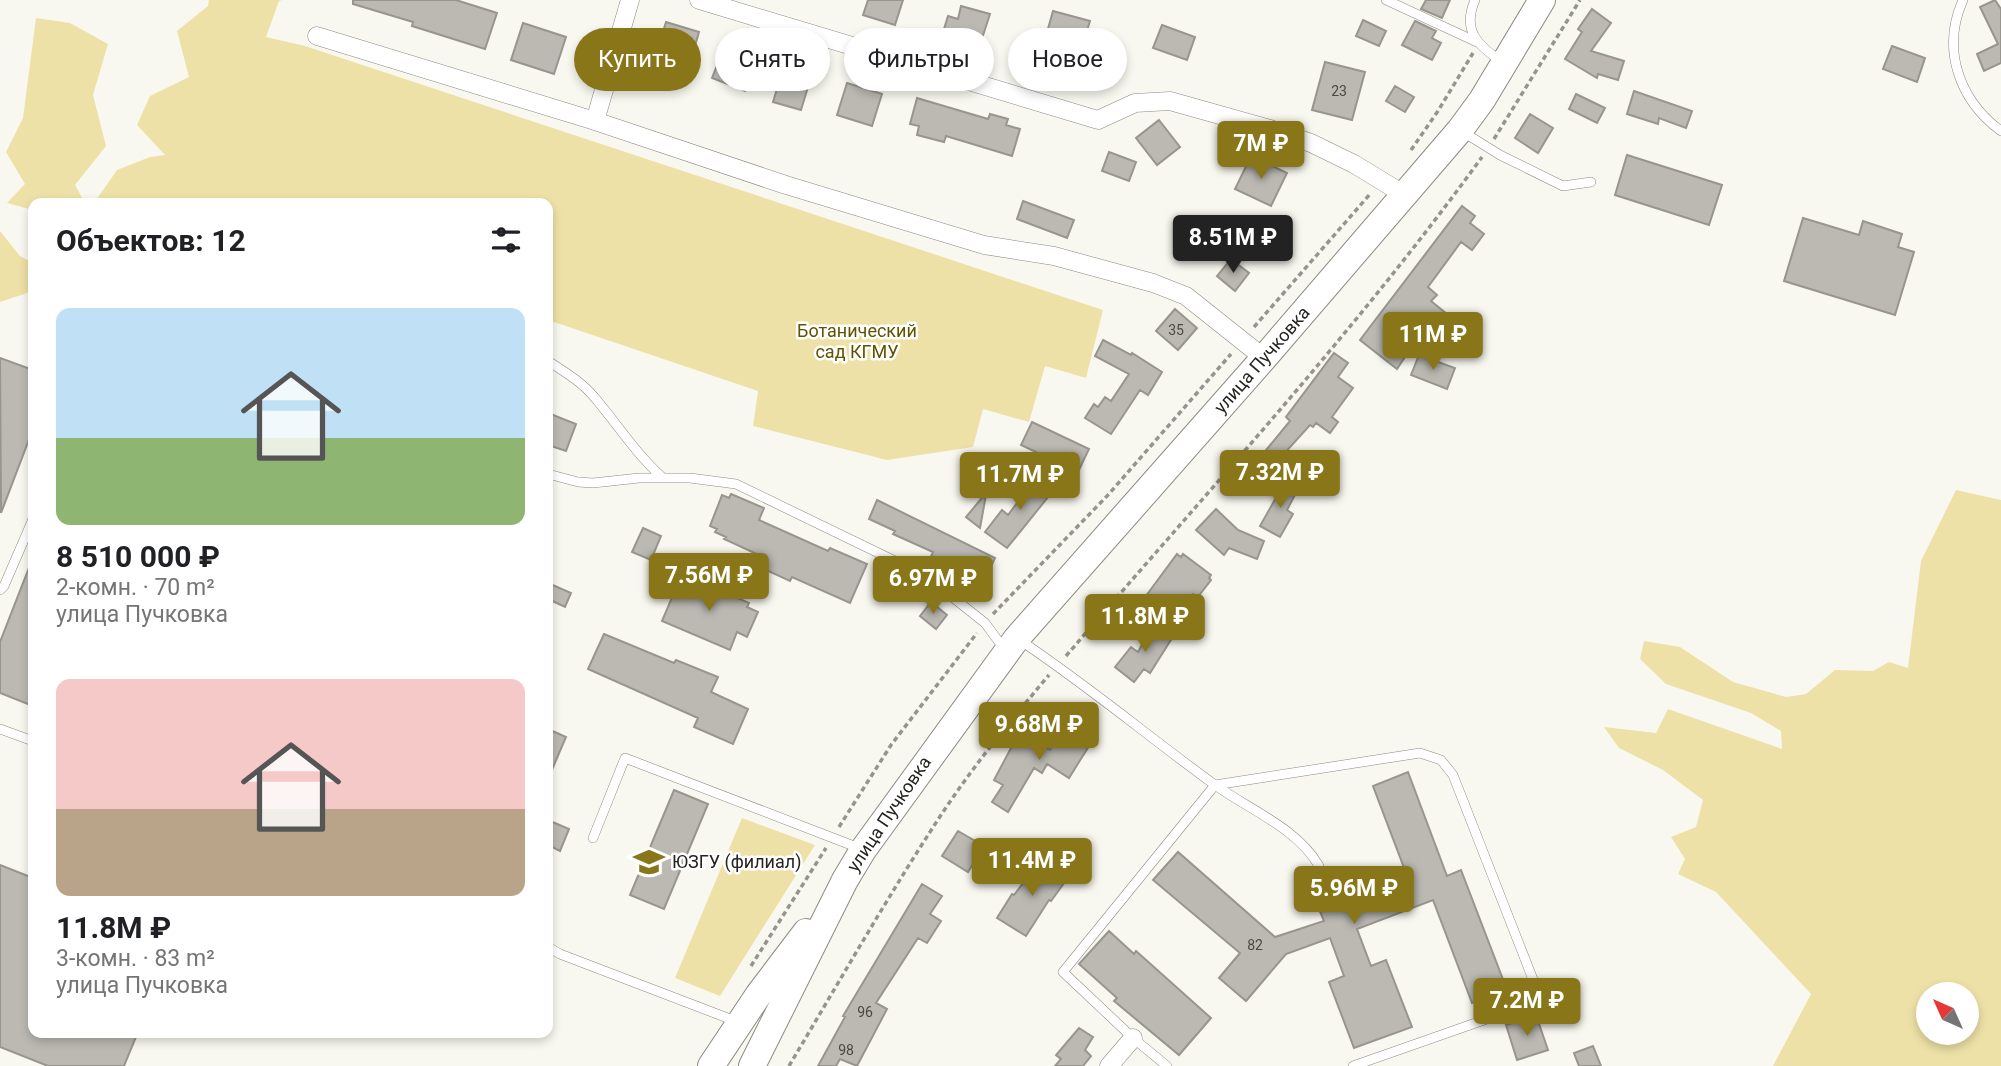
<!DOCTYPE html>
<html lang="ru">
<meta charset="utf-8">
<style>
:root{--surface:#fff;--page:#f6f6f6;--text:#202124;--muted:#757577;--accent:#887619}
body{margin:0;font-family:Roboto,sans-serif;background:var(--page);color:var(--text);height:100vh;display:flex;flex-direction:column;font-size:26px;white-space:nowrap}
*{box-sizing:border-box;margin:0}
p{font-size:23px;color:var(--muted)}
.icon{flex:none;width:38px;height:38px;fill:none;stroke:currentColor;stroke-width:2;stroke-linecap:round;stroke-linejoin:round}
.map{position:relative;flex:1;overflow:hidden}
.sheet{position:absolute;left:28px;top:198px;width:525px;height:840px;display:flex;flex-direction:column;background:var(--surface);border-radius:14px;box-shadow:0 4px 10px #0003}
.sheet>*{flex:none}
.hud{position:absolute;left:574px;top:28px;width:665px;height:63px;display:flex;gap:14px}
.needle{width:46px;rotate:315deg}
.controls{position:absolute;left:1916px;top:982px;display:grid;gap:14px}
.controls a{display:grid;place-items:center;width:63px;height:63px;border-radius:50%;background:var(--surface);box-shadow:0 4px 10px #0003;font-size:35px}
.price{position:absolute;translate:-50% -60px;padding:0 16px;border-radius:7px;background:var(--accent);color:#fff;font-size:23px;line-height:46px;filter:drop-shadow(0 2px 4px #0008)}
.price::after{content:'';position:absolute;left:50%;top:42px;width:21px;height:16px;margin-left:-10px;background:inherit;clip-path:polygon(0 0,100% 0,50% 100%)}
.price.on{background:#222;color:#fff}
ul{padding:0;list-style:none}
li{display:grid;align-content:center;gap:14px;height:371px;padding:0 28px}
li span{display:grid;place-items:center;height:217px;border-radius:14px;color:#555}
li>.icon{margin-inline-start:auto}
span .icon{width:126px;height:126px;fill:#fffc;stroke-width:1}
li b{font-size:30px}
h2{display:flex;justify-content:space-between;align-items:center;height:84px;padding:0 28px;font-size:30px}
.pill{padding:0 24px;border-radius:32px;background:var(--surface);box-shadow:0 4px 10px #0003;font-size:24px;line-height:63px}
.pill.on{background:var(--accent);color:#fff}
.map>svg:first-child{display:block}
.green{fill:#eee1a7;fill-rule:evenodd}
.building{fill:#bbb9b2;stroke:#97958e;stroke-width:2}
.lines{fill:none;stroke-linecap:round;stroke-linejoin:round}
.service-casing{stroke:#8c8a83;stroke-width:10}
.minor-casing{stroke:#8c8a83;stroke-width:19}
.primary-casing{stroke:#8c8a83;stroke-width:28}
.path{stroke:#95948e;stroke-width:3.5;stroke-dasharray:5 3.5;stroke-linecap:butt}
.service{stroke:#fff;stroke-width:9}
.minor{stroke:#fff;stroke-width:18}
.primary{stroke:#fff;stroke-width:26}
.labels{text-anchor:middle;stroke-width:5;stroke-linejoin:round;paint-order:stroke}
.number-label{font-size:14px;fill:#4a4844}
.park-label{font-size:18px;fill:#615200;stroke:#fff}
.street-label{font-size:18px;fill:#242320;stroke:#fff}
.poi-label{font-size:18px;fill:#242320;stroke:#fff;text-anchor:start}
</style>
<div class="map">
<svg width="2001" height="1066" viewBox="0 0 2001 1066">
<rect width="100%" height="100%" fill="#f9f8f0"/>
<!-- green -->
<path class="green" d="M209 0H282L279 1 266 37 305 46 1103 310 1086 378 1045 366 1029 422 983 409 973 447 887 460 753 426 758 391 548 320V203H302L285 198 282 203H94L117 170 150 157 165 155 137 125 150 96 189 77 177 31 208 6Z
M36 18 70 23 108 44 93 95 106 146 75 185 85 203H33V210L7 203 25 184 6 152 23 118Z
M0 231 20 256 33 263V291L0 302Z
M1956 490 2001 500V1066H1773L1811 994 1716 892 1678 874 1685 859 1671 837 1696 827 1703 800 1663 770 1619 748 1604 727 1656 733 1668 709 1782 749 1781 731 1751 713 1666 684 1640 659 1644 641 1680 647 1733 682 1786 697 1806 694 1835 670 1873 671 1889 662 1908 668 1921 561ZM1928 994H1967V1032H1928Z
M742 818 815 845 720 996 675 978Z"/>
<!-- building -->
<path class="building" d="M353 0H456L497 13 485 49 412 26 413 22 353 4Z
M868 0H903L895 25 863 15Z
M1426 0H1450L1442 18 1421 9Z
M1995 0 2001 9V63L1984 71 1977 54 1998 44 1980 7Z
M961 6 990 14 973 66 936 55 948 16 958 19Z
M1592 9 1611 23 1591 51 1624 61 1618 80 1598 74 1597 78 1565 59 1582 32 1578 29Z
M1053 11 1090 21 1074 73 1058 68 1056 76 1030 69 1038 42 1044 43Z
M1363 20 1386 31 1379 46 1356 36Z
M1415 21 1436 31 1432 38 1441 43 1432 60 1402 45Z
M666 22 699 32 688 70 654 61Z
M523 23 566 37 554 74 511 60Z
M1162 25 1195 37 1187 60 1153 48Z
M726 43 753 54 746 70 752 72 745 91 712 78Z
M1892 46 1925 58 1917 82 1883 69Z
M1325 62 1365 72 1352 120 1312 110Z
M783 69 811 77 801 110 773 102Z
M847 83 882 94 872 126 837 115Z
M1395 86 1414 97 1405 112 1386 101Z
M1634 91 1692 111 1686 128 1659 118 1658 124 1627 114Z
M1576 94 1605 108 1597 123 1569 109Z
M917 98 988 119 990 114 1008 119 1006 125 1020 129 1012 156 946 136 944 142 917 135 919 126 910 124Z
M1530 114 1553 128 1538 153 1515 138Z
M1159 120 1180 147 1157 165 1136 138Z
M1109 152 1136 162 1129 181 1102 171Z
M1627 155 1722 185 1709 225 1615 195Z
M1251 156 1287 173 1271 206 1235 189Z
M1023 201 1074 220 1067 238 1017 219Z
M1462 206 1475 216 1470 223 1484 234 1472 250 1461 242 1428 287 1437 295 1431 301 1447 314 1472 320 1469 334 1434 326 1421 315 1396 346 1409 351 1397 369 1360 340Z
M1803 218 1859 235 1863 221 1902 234 1898 247 1914 252 1895 315 1784 281Z
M1231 259 1249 273 1235 291 1217 276Z
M1175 309 1197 328 1178 350 1156 331Z
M1103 340 1131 355 1132 353 1162 372 1148 395 1140 390 1111 434 1085 418 1094 404 1098 407 1105 397 1111 401 1129 374 1095 356Z
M1334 353 1348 363 1338 377 1353 388 1332 417 1338 422 1330 433 1316 423 1313 427 1310 425 1254 487 1244 477 1290 421 1286 417Z
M1419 355 1455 368 1447 389 1411 375Z
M0 358 33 370V429L1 513Z
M548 413 576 424 566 451 548 445Z
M1032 422 1089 449 1078 472 1021 445Z
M978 459 992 462 980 528 966 517 986 493 972 491Z
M1031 473 1053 491 1007 548 985 532 1002 510 1008 515 1026 491 1020 487Z
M1286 480 1299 487 1287 510 1293 514 1280 537 1260 526Z
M731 494 764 508 759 520 828 551 830 548 867 564 850 603 792 577 790 581 755 565 759 555 724 539 726 537 715 532 717 529 710 526 717 508 722 495 729 498Z
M877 500 995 558 980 590 927 565 933 552 893 534 895 531 869 519Z
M1216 509 1238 530 1264 541 1257 559 1229 548 1224 555 1196 530Z
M643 528 661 536 651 560 632 552Z
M1177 554 1181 557 1183 554 1211 575 1209 578 1211 580 1197 598 1193 594 1167 625 1140 604Z
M32 560H33V706L0 693V642Z
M682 574 749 603 747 607 758 612 747 637 737 632 730 650 662 621Z
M548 583 571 593 565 607 548 599Z
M931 602 947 615 936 629 920 616Z
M1154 623 1174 635 1150 673 1144 669 1134 682 1115 667 1131 647 1138 652Z
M604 634 674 663 676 660 718 677 711 692 748 709 733 744 694 727 698 718 588 669Z
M1068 722 1094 738 1069 778 1047 764 1042 773 1034 768 1008 812 992 802 1003 785 994 780 1019 733 1050 750Z
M548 729 566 737 548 779Z
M1408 772 1447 876 1461 870 1507 990 1472 1003 1433 900 1357 929 1371 966 1386 960 1412 1027 1354 1048 1329 982 1344 976 1330 938 1286 954 1246 1001 1219 978 1240 953 1153 880 1178 852 1275 937 1324 921 1319 909 1346 899 1351 912 1412 889 1373 786Z
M674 790 708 804 664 909 630 895Z
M548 820 569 829 560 851 548 845Z
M958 831 984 846 968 872 942 856Z
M1041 859 1067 879 1051 901 1049 900 1026 936 997 918 1012 894 1014 895Z
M0 865 33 878V1032H138L124 1066H48L0 1047Z
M922 884 942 896 930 914 941 921 927 943 918 938 876 1003 887 1009 857 1066 840 1059 836 1066H818L845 1017 843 1016Z
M1109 931 1134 954 1136 951 1211 1018 1179 1055 1114 1001 1117 998 1079 964Z
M1536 1015 1548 1050 1517 1060 1506 1025Z
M1079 1028 1093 1037 1085 1050 1091 1056 1083 1066H1055L1061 1059 1056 1055Z
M1593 1046 1601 1066H1579L1574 1053Z"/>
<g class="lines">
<defs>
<path id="service" d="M1386 0 1479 43
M1475 0C1462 30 1477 45 1501 61
M1963 0C1941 49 1959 100 2001 131
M1463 132 1500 155 1563 186 1591 182
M548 361C565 372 582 382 595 398 618 425 636 454 663 478
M548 474 578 482 593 483 639 478H690L736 484 926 576 985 623 1005 650
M0 590 4 586 33 519
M1018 639C1086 684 1149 737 1215 785 1250 810 1297 828 1319 866
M0 729 33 741
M593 838 625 758 859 848
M548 947 560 954 738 1022
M1167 1066 1133 1038 1063 972 1215 785 1420 753 1441 760 1453 775 1541 1000 1353 1066"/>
<path id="minor" d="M699 0 1098 120 1135 103 1170 101 1270 129 1311 143 1354 164 1405 195
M317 36 595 121 786 185 984 245 1054 256 1153 283 1186 296 1264 358
M595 121 630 0
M1109 1066 1133 1038"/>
<path id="primary" d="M711 1066 759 994 806 932
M752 1066 845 880 863 850 1017 638 1264 358 1460 130 1482 100 1542 0"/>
</defs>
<!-- service casing -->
<use href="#service" class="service-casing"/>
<!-- minor casing -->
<use href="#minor" class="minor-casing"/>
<!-- primary casing -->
<use href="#primary" class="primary-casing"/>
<!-- path -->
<path class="path" d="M1494 139 1580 0
M1411 150 1438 111 1473 53
M1254 327 1371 193
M993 614 1108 495 1231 354
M1066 656C1207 492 1355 332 1482 157
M839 827 891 745 977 633
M751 966 826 848
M789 1066C839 982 888 896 941 815 974 765 1011 720 1049 675"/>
<!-- service -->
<use href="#service" class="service"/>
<!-- minor -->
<use href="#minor" class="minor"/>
<!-- primary -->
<use href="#primary" class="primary"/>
</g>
<!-- icons -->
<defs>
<symbol id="university-bare" viewBox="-9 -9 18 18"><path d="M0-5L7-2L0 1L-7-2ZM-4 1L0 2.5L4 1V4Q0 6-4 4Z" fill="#887619" stroke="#fff" stroke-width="2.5" paint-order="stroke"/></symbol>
</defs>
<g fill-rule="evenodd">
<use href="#university-bare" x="627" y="840" width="44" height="44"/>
</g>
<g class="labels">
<!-- number labels -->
<g class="number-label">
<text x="1339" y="96">23</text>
<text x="1176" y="335">35</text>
<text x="1255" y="950">82</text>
<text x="865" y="1017">96</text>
<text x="846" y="1055">98</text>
</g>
<!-- park labels -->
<g class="park-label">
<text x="857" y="337">Ботанический<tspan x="857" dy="21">сад КГМУ</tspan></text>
</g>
<!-- street labels -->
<g class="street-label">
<text transform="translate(1262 360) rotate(-49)" y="6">улица Пучковка</text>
<text transform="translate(889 814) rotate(-56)" y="6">улица Пучковка</text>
</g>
<!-- poi labels -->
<g class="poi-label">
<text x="672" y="868">ЮЗГУ (филиал)</text>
</g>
</g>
</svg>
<div class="controls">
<a><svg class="needle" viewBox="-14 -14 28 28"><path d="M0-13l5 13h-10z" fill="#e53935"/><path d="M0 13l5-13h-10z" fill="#757577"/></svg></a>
</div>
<b class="price" style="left:1261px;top:181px">7M ₽</b>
<b class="price on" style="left:1233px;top:275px">8.51M ₽</b>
<b class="price" style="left:1433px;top:372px">11M ₽</b>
<b class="price" style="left:1280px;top:510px">7.32M ₽</b>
<b class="price" style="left:1020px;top:512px">11.7M ₽</b>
<b class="price" style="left:709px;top:613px">7.56M ₽</b>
<b class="price" style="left:933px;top:616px">6.97M ₽</b>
<b class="price" style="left:1145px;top:654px">11.8M ₽</b>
<b class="price" style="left:1039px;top:762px">9.68M ₽</b>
<b class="price" style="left:1032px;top:898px">11.4M ₽</b>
<b class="price" style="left:1354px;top:926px">5.96M ₽</b>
<b class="price" style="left:1527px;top:1038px">7.2M ₽</b>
<div class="hud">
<a class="pill on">Купить</a>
<a class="pill">Снять</a>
<a class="pill">Фильтры</a>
<a class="pill">Новое</a>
</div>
<section class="sheet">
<h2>Объектов: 12<svg class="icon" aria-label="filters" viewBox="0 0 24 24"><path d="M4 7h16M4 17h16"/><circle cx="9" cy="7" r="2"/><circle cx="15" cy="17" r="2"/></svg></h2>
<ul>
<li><span style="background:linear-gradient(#bfe0f5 60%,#8fb573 0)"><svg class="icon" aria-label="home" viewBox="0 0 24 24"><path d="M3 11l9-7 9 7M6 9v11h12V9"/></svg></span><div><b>8 510 000 ₽</b><p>2-комн. · 70 m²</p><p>улица Пучковка</p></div></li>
<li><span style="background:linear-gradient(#f6c9c9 60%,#b9a48a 0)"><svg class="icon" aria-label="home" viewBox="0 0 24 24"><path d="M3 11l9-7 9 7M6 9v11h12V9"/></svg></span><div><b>11.8M ₽</b><p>3-комн. · 83 m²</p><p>улица Пучковка</p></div></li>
</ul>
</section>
</div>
